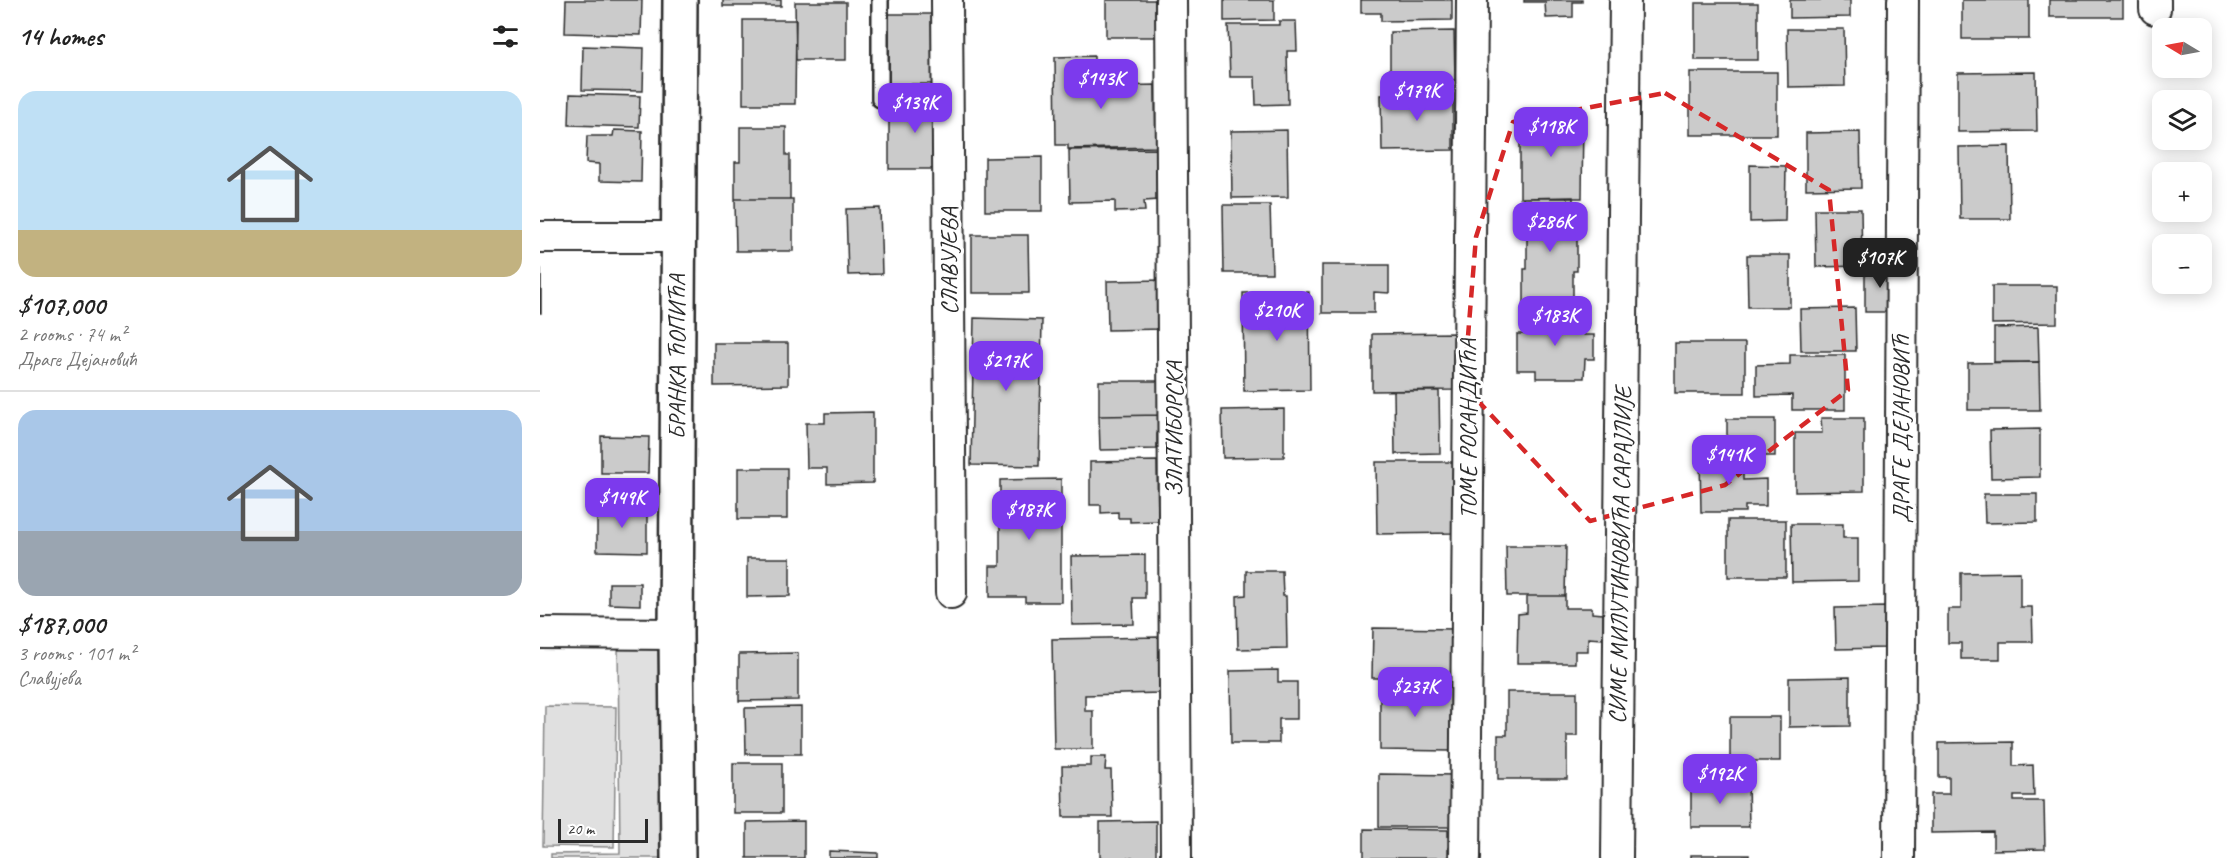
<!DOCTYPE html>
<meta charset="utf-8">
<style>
:root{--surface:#fff;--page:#f6f6f6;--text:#222;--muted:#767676;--line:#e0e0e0;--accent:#7c3aed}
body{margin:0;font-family:Caveat,sans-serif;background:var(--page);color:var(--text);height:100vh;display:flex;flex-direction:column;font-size:22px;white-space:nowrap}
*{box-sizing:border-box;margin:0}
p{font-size:20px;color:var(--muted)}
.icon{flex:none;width:33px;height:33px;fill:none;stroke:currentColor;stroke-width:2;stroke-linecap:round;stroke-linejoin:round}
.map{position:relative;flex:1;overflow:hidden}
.drawer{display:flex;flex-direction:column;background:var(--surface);width:540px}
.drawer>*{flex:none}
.needle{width:39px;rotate:280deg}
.buttons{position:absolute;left:1612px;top:18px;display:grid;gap:12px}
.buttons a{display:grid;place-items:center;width:60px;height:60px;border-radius:12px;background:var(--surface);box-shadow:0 3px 15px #0003;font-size:30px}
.scale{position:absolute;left:18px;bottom:15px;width:90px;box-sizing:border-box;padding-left:6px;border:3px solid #2b2b2b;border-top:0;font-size:16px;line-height:21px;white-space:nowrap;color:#2b2b2b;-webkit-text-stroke:4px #fff;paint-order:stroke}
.price{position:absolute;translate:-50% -51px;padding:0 14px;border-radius:12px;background:var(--accent);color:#fff;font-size:20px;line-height:39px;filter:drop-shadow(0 2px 3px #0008)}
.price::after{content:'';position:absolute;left:50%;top:36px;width:18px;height:14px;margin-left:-9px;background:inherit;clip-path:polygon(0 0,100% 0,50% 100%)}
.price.active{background:#222;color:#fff}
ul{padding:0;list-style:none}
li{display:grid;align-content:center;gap:12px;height:318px;padding:0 18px}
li+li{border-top:2px solid var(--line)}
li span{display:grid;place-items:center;height:186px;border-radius:18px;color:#555}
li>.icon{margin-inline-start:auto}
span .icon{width:108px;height:108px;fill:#fffc;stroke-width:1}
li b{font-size:26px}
h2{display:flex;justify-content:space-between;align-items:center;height:72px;padding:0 18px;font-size:26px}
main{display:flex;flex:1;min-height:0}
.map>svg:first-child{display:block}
.green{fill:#e0e0e0;stroke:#868686;stroke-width:1.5}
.building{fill:#cbcbcb;stroke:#2b2b2b;stroke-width:1.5}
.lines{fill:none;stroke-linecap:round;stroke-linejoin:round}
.service-casing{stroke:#2b2b2b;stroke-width:20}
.minor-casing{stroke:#2b2b2b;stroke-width:34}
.tertiary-casing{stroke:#2b2b2b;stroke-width:38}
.service{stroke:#fff;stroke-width:15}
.minor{stroke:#fff;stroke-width:30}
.tertiary{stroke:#fff;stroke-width:33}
.marked{fill:none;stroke:#d62828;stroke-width:4.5;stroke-dasharray:12 8;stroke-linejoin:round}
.labels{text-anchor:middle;stroke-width:6;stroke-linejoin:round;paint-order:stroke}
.street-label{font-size:24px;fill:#2b2b2b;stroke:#fff}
</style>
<main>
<section class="drawer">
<h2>14 homes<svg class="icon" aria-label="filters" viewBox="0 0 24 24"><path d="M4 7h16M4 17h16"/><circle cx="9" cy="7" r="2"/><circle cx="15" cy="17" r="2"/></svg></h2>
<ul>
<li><span style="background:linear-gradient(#bfe0f5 75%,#c2b280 0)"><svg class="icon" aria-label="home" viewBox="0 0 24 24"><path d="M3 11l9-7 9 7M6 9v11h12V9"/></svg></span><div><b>$107,000</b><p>2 rooms · 74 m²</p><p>Драге Дејановић</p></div></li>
<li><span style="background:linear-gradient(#a9c7e8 65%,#9aa5b1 0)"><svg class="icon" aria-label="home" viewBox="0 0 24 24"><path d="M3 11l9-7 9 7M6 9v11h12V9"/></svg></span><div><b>$187,000</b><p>3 rooms · 101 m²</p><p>Славујева</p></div></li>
</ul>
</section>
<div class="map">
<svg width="1691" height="858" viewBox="0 0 1691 858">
<rect width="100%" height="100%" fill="#fff"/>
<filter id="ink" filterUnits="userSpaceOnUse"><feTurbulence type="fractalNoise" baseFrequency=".0167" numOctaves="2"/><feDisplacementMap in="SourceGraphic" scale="12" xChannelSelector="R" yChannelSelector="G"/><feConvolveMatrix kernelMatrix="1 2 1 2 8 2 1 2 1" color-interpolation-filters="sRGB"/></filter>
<g filter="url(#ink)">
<!-- green -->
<path class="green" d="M122 643 124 858H11V854L80 853 78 644Z
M5 706 76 707 74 847 3 846Z"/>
<!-- building -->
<path class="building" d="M26 0H102L101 35 25 33Z
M183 0H241V6H183Z
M566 0H621L622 37H566Z
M684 0H734V20L684 21Z
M821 0H912V20L841 21V13H821Z
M984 0H1042V2H1033V17L1006 18 1005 2H984Z
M1250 0H1310V17L1250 18Z
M1422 0H1489V39H1422Z
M1509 0H1583V17H1509Z
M255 2H306V60H256Z
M1155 3H1218V60H1155Z
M349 14H401V84H349Z
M203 20H256L255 104H203Z
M739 21H756L757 51H747L748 104 716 105 715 77H690L688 25H739Z
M1247 29H1304L1305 86 1248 87Z
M914 31 915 80H850V32Z
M43 46 104 48 103 91 42 90Z
M554 56V77H549V96H574L573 86 615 85 616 147 528 149V145H516L515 57Z
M1150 72H1237V135H1150Z
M1496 72 1497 131 1418 132V73Z
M30 94 100 96 99 127 29 125Z
M913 94V150L842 151 841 95Z
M349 100H401V169H349Z
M980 118H1043L1042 198H980Z
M200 127H246V155H250V199H195V162H200Z
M74 130 102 131 101 182 59 181V164L46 163 47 136H73Z
M747 130 748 197 692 198 691 131Z
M1320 132 1321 188 1266 189V133Z
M1469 146 1470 219H1420L1419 147Z
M618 149 619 200 604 201 605 211 575 212V201L530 202 529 150Z
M502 157V211H445V158Z
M1210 165 1246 166 1245 221 1210 222Z
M1033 197V235H1037V271H1033V309H984V269H987V233L984 234 983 198Z
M195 199H253V251H196Z
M683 205H730L732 273H684Z
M340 208 342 274 308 275 306 209Z
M1275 209H1321L1322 266 1276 267Z
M432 235H488L489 293H432Z
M1207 255H1250V307H1208Z
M782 265H849V293L834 292V313H782Z
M1325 266H1355V312H1325Z
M0 269H1V313H0Z
M623 280 624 329 568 330 567 281Z
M1452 286H1517V323L1452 324Z
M769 292 770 390 704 391 703 293Z
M1315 308 1316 351H1261L1260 309Z
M987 315H1044V335H1054V359H1045L1044 378H996V370H977V334H987Z
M434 318 502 320 499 466 431 465Z
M1498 327 1499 362H1454V328Z
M915 333V390L832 391V334Z
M174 343H248V385L174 386Z
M1135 343H1205V393H1135Z
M1250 355H1305V410H1252V395L1216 396V365L1250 364Z
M1499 362 1500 410H1428V363Z
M559 381H621V415L559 416Z
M854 391H899L900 453 855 454Z
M744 409V457L683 458 682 410Z
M333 412V483L287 484V468H267L266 423H285V413Z
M621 415 622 434H617V449L560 450 559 416Z
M1281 418H1324V491L1255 492V433H1282Z
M1187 419H1235V456H1187Z
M1500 429V477L1451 478 1450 430Z
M61 436 109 437 108 473H61Z
M1203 456V480L1226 479V506H1205V512H1161L1160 457Z
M617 461 618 521 590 522V518H578V512L561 513V505H550V462Z
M836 462H917V533L837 534Z
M198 468H247V519H198Z
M521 479V602H485V597H450V566H460V480Z
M1444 494H1497V522L1445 523Z
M57 506 107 507V552L57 551Z
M1188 520H1246V577H1188Z
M1251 524H1303V538H1318V581L1252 582Z
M966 546H1026L1025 596H967Z
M605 555V598H593L594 624 532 625 531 556Z
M207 558H250V596L207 597Z
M706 571H742L743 596H746L747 648 698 649 697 596 706 595Z
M1480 572V607H1492L1493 642H1460V659H1421V643H1408V609H1421V573Z
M69 583H100V605L69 604Z
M987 596H1025V608H1052V613L1063 614V639L1048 638V651H1035V663H977L978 614 987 613Z
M1347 607V648L1296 649 1295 608Z
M833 628 917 629 916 678H832Z
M619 637 620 693 545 695V711H553V749H514L512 639Z
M258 653V700L199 701V654Z
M738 670V682H757V719H739V743H691L690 671Z
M1310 677V726L1249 727V678Z
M840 685H911L910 751 840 750Z
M967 692H1037V736H1027V779H958V735H967Z
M261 707V754H206L205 708Z
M1190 717H1240V761H1190Z
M1473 742V766L1493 765 1494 796H1474V801H1504L1505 849 1453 850V832L1391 833V794H1409V777H1399V743Z
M551 757H566L565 770H571L572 817H523L522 766H551Z
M193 763H242V813H193Z
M839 774 918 775 917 827H839Z
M1151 783H1208L1209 827H1151Z
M264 821V858H207V822Z
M616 821V858H560V822Z
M824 829 908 830V858H824Z
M289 851 338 853V858H289Z
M1151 855H1209V858H1151Z"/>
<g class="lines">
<defs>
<path id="service" d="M340 99V0"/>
<path id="minor" d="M407 0 411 593
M631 0 636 858
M1615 9V0
M0 237H137
M0 633 136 634
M925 858 932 0
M1077 858 1085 0
M1359 858 1363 0"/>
<path id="tertiary" d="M138 858 136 634 140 0"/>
</defs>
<!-- service casing -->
<use href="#service" class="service-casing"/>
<!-- minor casing -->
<use href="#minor" class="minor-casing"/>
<!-- tertiary casing -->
<use href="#tertiary" class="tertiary-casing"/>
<!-- service -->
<use href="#service" class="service"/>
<!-- minor -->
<use href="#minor" class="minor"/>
<!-- tertiary -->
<use href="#tertiary" class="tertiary"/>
</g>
</g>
<!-- marked area -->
<path class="marked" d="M1125 93 1289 190 1308 390 1185 485 1050 521 924 386 936 237 973 122Z"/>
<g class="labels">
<!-- street labels -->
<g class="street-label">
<text transform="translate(409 261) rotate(-90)" y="8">СЛАВУЈЕВА</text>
<text transform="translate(137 357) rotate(-90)" y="8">БРАНКА ЋОПИЋА</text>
<text transform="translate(634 429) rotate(-90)" y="8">ЗЛАТИБОРСКА</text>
<text transform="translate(928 429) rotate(-90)" y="8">ТОМЕ РОСАНДИЋА</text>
<text transform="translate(1361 429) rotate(-90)" y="8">ДРАГЕ ДЕЈАНОВИЋ</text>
<text transform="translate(1080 555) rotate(-89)" y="8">СИМЕ МИЛУТИНОВИЋА САРАЈЛИЈЕ</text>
</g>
</g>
</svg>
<div class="buttons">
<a><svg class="needle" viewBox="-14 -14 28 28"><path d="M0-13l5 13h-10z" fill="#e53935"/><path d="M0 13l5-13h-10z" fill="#767676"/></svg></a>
<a><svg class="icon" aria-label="layers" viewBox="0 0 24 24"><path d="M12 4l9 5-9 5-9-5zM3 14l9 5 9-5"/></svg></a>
<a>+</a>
<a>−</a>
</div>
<div class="scale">20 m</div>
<b class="price" style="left:561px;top:110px">$143K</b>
<b class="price" style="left:877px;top:122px">$179K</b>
<b class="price" style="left:375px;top:134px">$139K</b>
<b class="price" style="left:1011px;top:158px">$118K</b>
<b class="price" style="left:1010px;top:253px">$286K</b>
<b class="price active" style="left:1340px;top:289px">$107K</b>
<b class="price" style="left:737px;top:342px">$210K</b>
<b class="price" style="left:1015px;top:347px">$183K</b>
<b class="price" style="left:466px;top:392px">$217K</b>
<b class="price" style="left:1189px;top:486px">$141K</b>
<b class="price" style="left:82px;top:529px">$149K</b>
<b class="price" style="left:489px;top:541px">$187K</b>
<b class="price" style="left:875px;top:718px">$237K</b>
<b class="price" style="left:1180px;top:805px">$192K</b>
</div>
</main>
